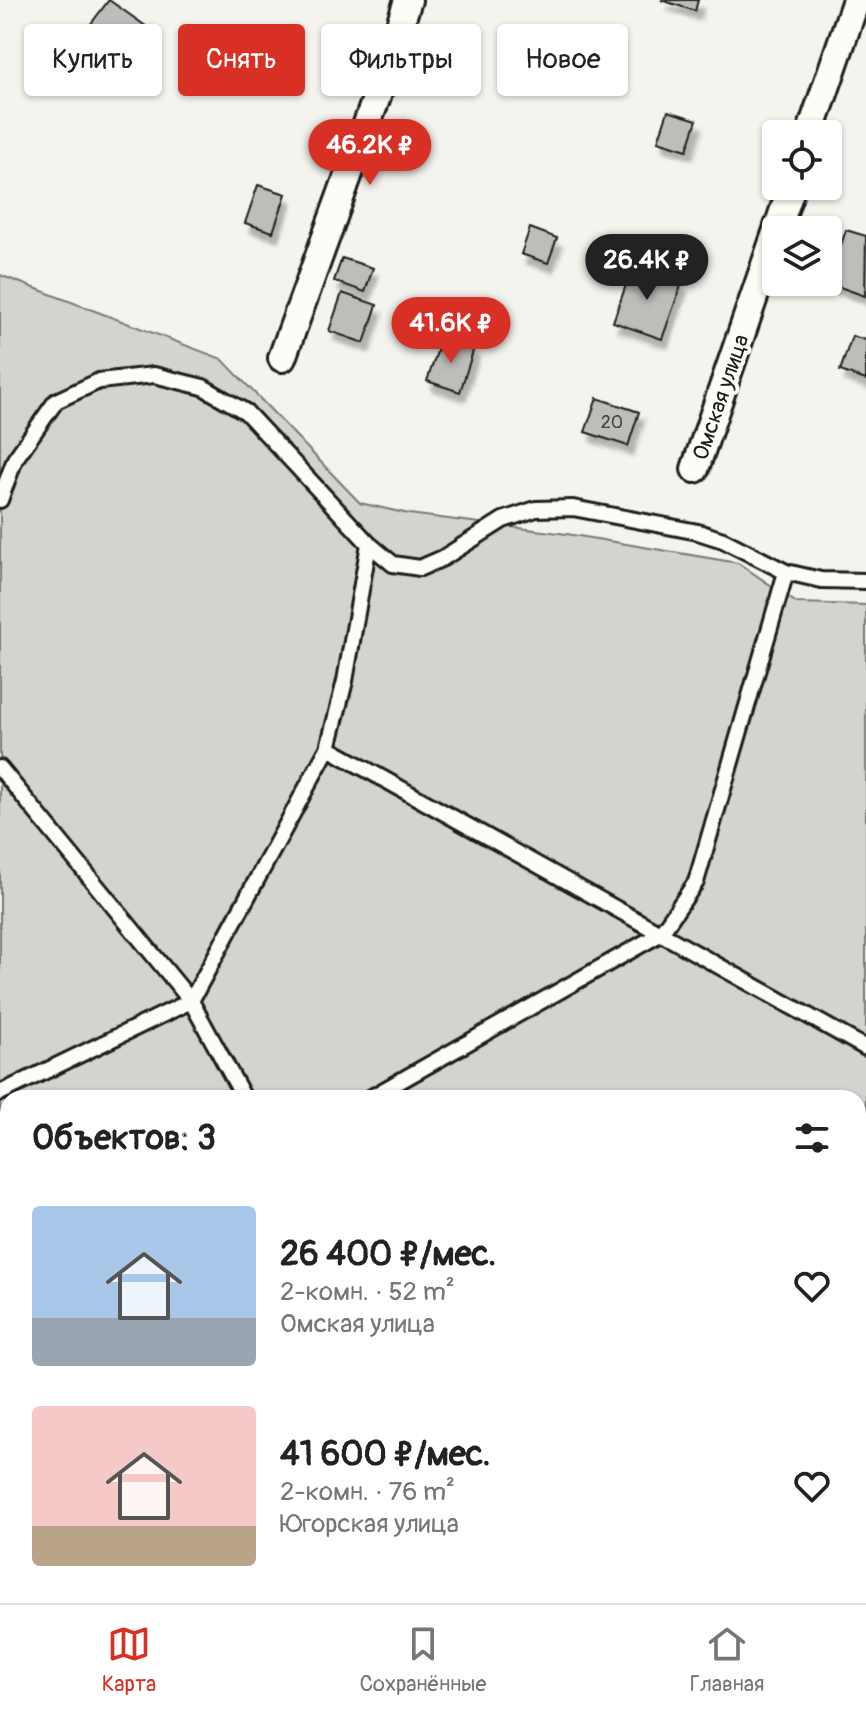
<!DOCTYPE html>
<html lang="ru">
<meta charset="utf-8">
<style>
:root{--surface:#fff;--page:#f6f6f6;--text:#222;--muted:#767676;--line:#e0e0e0;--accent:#d93025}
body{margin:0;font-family:Pangolin,sans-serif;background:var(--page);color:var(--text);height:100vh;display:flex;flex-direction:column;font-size:30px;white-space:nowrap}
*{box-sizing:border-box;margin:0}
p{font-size:26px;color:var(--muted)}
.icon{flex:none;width:44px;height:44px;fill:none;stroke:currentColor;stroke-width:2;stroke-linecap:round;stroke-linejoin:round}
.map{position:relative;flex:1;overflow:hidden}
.details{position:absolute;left:0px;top:1090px;width:866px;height:514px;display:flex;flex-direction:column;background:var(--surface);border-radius:24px 24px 0 0;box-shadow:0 2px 6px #0004}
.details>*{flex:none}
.banner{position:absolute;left:24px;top:24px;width:818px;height:72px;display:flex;gap:16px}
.buttons{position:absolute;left:762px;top:120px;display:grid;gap:16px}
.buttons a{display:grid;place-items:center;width:80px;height:80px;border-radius:8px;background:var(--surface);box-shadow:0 2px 6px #0004;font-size:40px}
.price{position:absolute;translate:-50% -68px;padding:0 18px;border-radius:28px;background:var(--accent);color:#fff;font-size:26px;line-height:52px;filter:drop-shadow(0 2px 4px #0008)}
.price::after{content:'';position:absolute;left:50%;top:48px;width:24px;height:18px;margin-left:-12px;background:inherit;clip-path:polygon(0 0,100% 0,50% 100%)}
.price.active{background:#222;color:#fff}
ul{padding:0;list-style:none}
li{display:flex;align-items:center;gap:24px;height:200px;padding:0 32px}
li span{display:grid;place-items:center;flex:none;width:224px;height:160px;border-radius:8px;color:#555}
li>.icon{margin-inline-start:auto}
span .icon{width:96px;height:96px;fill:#fffc;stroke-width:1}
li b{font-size:34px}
h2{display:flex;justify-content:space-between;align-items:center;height:96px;padding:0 32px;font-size:34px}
.chip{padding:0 28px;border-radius:8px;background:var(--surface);box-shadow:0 2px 6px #0004;font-size:28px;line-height:72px}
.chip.active{background:var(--accent);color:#fff}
.tab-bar{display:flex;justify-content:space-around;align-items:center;height:112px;border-top:2px solid var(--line);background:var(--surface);font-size:22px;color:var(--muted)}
.tab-bar a{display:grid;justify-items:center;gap:4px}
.tab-bar .active{color:var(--accent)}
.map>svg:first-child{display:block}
.green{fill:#d4d3cf;stroke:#787876;stroke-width:2}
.building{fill:#bebdba;stroke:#1c1c1c;stroke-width:2;filter:url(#shadow)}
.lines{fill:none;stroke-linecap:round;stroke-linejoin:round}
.service-casing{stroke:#1c1c1c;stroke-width:20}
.minor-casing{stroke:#1c1c1c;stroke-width:32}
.service{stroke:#fdfcf7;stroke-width:14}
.minor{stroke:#fdfcf7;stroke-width:26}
.labels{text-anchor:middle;stroke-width:8;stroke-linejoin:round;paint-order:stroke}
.number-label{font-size:18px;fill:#444}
.street-label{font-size:22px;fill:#1c1c1c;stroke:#fdfcf7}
</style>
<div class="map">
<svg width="866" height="1603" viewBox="0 0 866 1603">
<defs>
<filter id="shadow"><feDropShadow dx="5" dy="9" stdDeviation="2" flood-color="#0004"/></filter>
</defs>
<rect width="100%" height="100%" fill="#f4f3ee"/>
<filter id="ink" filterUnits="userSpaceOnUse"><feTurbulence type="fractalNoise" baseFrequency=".0125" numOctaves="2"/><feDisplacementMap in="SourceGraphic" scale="16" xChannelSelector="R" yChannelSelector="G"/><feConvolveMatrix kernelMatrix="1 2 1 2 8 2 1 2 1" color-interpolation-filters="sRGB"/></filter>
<g filter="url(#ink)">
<!-- green -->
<path class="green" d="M0 275 222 359 360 503 409 514 567 534 738 563 797 603 866 605V1587L858 1584V1098H8V1299L0 1297Z"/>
<!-- building -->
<path class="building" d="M109 0 147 27 125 57 87 29Z
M661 0H698L695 11Z
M668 111 697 120 687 150 658 141Z
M258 185 286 194 273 232 245 223Z
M530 228 557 238 548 263 521 254Z
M846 230 866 236 865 296 828 283Z
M342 258 373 268 365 292 334 281Z
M633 265 682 283 662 339 613 322Z
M342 293 377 305 364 343 329 331Z
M852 336 866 340V380L840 371Z
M442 337 474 348 460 392 427 381Z
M597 398 639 412 628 446 585 432Z
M58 1596H112L110 1603H56Z"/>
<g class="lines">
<defs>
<path id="service" d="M0 500 15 459 56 401 99 381 154 375 203 387 246 412 369 544 393 564 420 568 443 558 503 520 536 509 573 508 698 532 723 540 786 572 821 580 866 581
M328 748 866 1048
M0 768 191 1001 244 1098
M0 1093 191 1001 328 748 345 681 369 544
M370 1098 660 934 696 882 786 572
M858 1325 866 1317"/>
<path id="minor" d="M810 134 856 0
M777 230 792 186
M282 358 376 99 408 0
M695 469 776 233
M0 1333 8 1336
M0 1475 8 1450
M760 1596 780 1603
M417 1603 419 1596"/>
</defs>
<!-- service casing -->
<use href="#service" class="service-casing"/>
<!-- minor casing -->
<use href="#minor" class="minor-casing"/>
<!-- service -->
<use href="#service" class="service"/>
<!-- minor -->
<use href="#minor" class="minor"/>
</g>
</g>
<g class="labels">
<!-- number labels -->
<g class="number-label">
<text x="612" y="428">20</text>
</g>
<!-- street labels -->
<g class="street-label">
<text transform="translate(720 397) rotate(-71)" y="8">Омская улица</text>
</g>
</g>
</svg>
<div class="buttons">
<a><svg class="icon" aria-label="locate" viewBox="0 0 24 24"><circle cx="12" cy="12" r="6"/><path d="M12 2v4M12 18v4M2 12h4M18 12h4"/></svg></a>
<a><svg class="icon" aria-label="layers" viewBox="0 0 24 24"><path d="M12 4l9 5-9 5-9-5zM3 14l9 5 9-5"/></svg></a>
</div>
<b class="price" style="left:370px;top:187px">46.2K ₽</b>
<b class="price active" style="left:647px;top:302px">26.4K ₽</b>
<b class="price" style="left:451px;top:365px">41.6K ₽</b>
<div class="banner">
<a class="chip">Купить</a>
<a class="chip active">Снять</a>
<a class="chip">Фильтры</a>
<a class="chip">Новое</a>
</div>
<section class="details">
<h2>Объектов: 3<svg class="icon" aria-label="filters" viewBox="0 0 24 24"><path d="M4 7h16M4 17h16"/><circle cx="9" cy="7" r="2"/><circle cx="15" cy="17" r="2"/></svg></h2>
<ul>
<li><span style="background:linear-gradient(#a9c7e8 70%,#9aa5b1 0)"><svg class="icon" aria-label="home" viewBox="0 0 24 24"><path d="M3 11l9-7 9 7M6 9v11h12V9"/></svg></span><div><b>26 400 ₽/мес.</b><p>2-комн. · 52 m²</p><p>Омская улица</p></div><svg class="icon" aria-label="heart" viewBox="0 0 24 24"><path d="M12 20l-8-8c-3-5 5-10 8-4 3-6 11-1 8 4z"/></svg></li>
<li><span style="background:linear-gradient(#f6c9c9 75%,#b9a48a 0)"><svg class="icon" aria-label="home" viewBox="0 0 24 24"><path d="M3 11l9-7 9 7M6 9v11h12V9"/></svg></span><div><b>41 600 ₽/мес.</b><p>2-комн. · 76 m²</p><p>Югорская улица</p></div><svg class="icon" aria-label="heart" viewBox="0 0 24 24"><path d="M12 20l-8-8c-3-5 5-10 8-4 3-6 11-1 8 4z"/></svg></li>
</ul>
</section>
</div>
<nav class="tab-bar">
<a class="active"><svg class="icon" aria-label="map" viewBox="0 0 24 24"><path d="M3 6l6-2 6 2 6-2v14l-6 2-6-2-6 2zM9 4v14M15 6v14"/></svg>Карта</a>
<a><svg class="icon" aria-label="saved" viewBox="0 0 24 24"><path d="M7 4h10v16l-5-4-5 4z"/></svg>Сохранённые</a>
<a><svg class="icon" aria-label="home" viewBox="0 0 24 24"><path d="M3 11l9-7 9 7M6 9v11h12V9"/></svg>Главная</a>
</nav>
